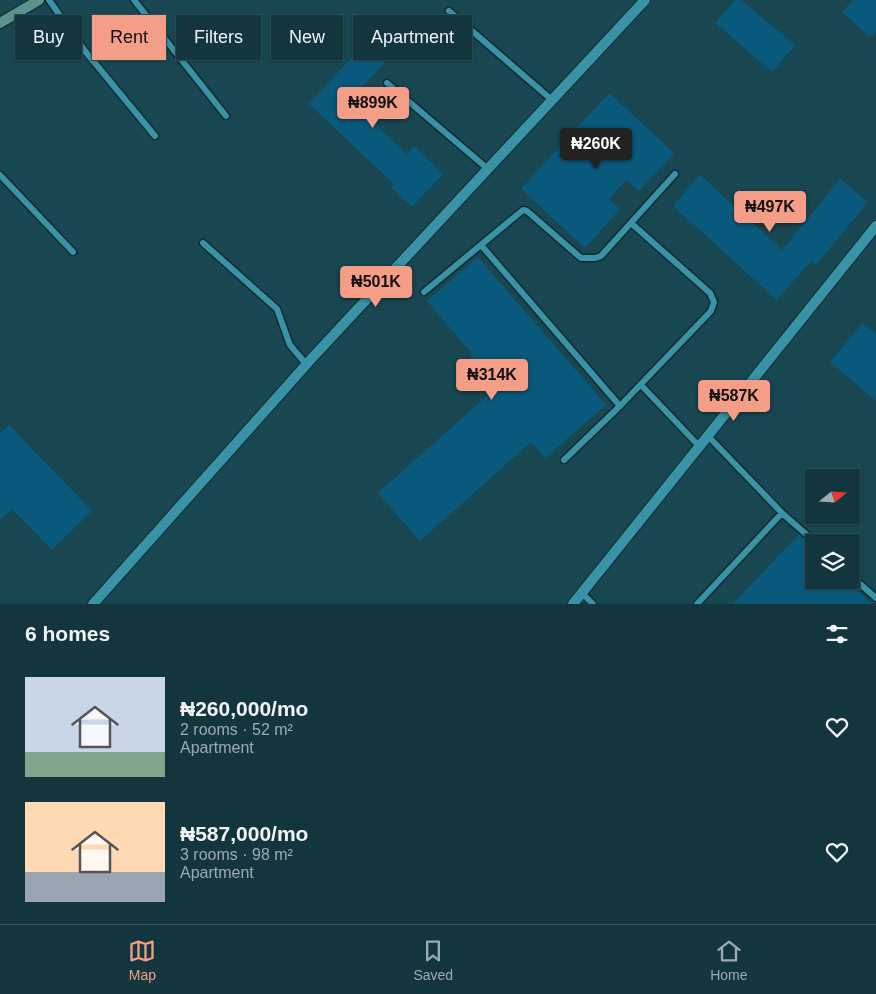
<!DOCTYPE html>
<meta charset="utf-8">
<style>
:root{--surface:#12353e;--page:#1f4049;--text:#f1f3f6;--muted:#9cabb0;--line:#315058;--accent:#f49e88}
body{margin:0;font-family:Helvetica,sans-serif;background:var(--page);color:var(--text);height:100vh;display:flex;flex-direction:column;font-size:19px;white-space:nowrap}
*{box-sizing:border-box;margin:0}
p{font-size:16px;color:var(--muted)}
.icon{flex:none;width:28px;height:28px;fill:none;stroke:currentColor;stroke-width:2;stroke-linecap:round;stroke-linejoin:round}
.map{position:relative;height:604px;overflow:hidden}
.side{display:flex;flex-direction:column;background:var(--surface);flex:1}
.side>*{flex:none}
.hud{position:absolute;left:15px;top:15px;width:500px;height:45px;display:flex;gap:10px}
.needle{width:32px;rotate:72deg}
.tools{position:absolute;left:805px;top:469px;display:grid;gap:10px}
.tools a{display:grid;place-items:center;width:55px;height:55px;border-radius:0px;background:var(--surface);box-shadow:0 1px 4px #0004,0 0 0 1px var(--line);font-size:25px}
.price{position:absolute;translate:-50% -42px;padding:0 11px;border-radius:5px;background:var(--accent);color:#111;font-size:16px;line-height:32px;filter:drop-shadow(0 1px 2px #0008)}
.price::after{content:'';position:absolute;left:50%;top:30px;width:15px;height:11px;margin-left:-8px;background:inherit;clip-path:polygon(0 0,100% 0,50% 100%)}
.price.on{background:#222;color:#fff}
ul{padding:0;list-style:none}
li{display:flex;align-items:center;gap:15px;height:125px;padding:0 25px}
li span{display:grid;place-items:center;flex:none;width:140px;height:100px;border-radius:0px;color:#555}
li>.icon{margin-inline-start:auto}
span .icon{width:60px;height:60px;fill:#fffc;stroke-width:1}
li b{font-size:21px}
h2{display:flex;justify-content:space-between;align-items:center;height:60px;padding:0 25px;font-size:21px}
.tag{padding:0 18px;border-radius:0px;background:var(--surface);box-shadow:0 1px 4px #0004,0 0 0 1px var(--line);font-size:18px;line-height:45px}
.tag.on{background:var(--accent);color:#111}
.dock{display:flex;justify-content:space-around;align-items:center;height:70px;border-top:1px solid var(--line);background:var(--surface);font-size:14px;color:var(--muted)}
.dock a{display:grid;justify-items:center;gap:2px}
.dock .on{color:var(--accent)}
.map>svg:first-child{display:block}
.building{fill:#09597d}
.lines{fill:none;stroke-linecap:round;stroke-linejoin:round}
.lane-casing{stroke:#0f2b31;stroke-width:9}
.street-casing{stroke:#0f2b31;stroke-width:12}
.secondary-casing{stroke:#0f2b31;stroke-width:12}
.lane{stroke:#3992a6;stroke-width:6}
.street{stroke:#3992a6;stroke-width:10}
.secondary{stroke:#5a938c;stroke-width:10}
</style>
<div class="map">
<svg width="876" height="604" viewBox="0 0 876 604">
<rect width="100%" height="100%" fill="#184752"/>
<!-- building -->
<path class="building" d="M735 0H741L795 45 772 72 715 23Z
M853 0H876V31L870 37 842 12Z
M365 43 385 62 350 100 406 154 414 146 443 174 412 207 391 187 394 184 309 104Z
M609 93 674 153 639 191 626 180 609 199 620 209 585 248 521 189Z
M700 175 782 250 840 179 868 202 816 265 811 261 777 300 673 206Z
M478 257 606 405 545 458 531 442 420 541 378 493 489 394 463 364 473 355 427 301Z
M863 323 876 334V401L830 362Z
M9 425 92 511 52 550 12 509 0 520V434Z
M799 534 814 549V580H847L872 604H733Z"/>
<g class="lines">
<defs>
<path id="lane" d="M49 0 85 51 155 136
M134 0 226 116
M449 11 552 100
M387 83 488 169
M0 175 73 252
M203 243 277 309 290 345 306 364
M481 245 620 406
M424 292 523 210 527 211 581 258H595L601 256 675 174
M641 385 699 446
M707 435 782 513 815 542
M564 460 620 406 711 311 714 302 710 293 631 223
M851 576 876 598
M582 593 593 604
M697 604 782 513"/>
<path id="street" d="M93 604 313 357 645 0
M573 604 876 226"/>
<path id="secondary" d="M0 23 39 0"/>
</defs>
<!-- lane casing -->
<use href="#lane" class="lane-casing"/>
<!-- street casing -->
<use href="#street" class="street-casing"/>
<!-- secondary casing -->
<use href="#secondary" class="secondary-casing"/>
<!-- lane -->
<use href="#lane" class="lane"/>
<!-- street -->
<use href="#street" class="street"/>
<!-- secondary -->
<use href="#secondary" class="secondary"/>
</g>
</svg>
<div class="tools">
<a><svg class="needle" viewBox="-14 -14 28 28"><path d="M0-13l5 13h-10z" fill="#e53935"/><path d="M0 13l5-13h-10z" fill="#9cabb0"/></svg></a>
<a><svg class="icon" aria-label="layers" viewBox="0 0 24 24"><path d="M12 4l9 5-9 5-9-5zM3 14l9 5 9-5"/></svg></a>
</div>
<b class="price" style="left:373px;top:129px">₦899K</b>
<b class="price on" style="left:596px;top:170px">₦260K</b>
<b class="price" style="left:770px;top:233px">₦497K</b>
<b class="price" style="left:376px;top:308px">₦501K</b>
<b class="price" style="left:492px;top:401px">₦314K</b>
<b class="price" style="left:734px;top:422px">₦587K</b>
<div class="hud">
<a class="tag">Buy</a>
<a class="tag on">Rent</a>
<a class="tag">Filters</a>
<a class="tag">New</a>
<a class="tag">Apartment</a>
</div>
</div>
<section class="side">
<h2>6 homes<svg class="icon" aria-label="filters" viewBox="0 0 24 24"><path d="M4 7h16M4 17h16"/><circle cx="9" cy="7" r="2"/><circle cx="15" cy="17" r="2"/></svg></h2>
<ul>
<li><span style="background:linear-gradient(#c9d6e8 75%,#7fa58c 0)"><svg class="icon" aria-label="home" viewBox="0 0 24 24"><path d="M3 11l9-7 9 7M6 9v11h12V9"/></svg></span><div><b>₦260,000/mo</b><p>2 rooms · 52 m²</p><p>Apartment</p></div><svg class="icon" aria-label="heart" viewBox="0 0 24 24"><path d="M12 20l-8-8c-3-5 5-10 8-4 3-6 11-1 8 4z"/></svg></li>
<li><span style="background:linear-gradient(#ffd9b3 70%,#9aa5b1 0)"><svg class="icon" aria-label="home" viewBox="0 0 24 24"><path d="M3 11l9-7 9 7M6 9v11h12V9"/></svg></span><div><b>₦587,000/mo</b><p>3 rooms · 98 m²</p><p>Apartment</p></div><svg class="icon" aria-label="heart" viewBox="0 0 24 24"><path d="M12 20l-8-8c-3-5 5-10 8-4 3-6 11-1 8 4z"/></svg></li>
</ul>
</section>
<nav class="dock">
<a class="on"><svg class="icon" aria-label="map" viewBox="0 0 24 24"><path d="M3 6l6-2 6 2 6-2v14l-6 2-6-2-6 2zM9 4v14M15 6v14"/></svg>Map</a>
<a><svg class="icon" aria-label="saved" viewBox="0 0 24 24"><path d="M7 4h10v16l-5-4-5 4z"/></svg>Saved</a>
<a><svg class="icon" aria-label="home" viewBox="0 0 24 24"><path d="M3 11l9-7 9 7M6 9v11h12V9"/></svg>Home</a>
</nav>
